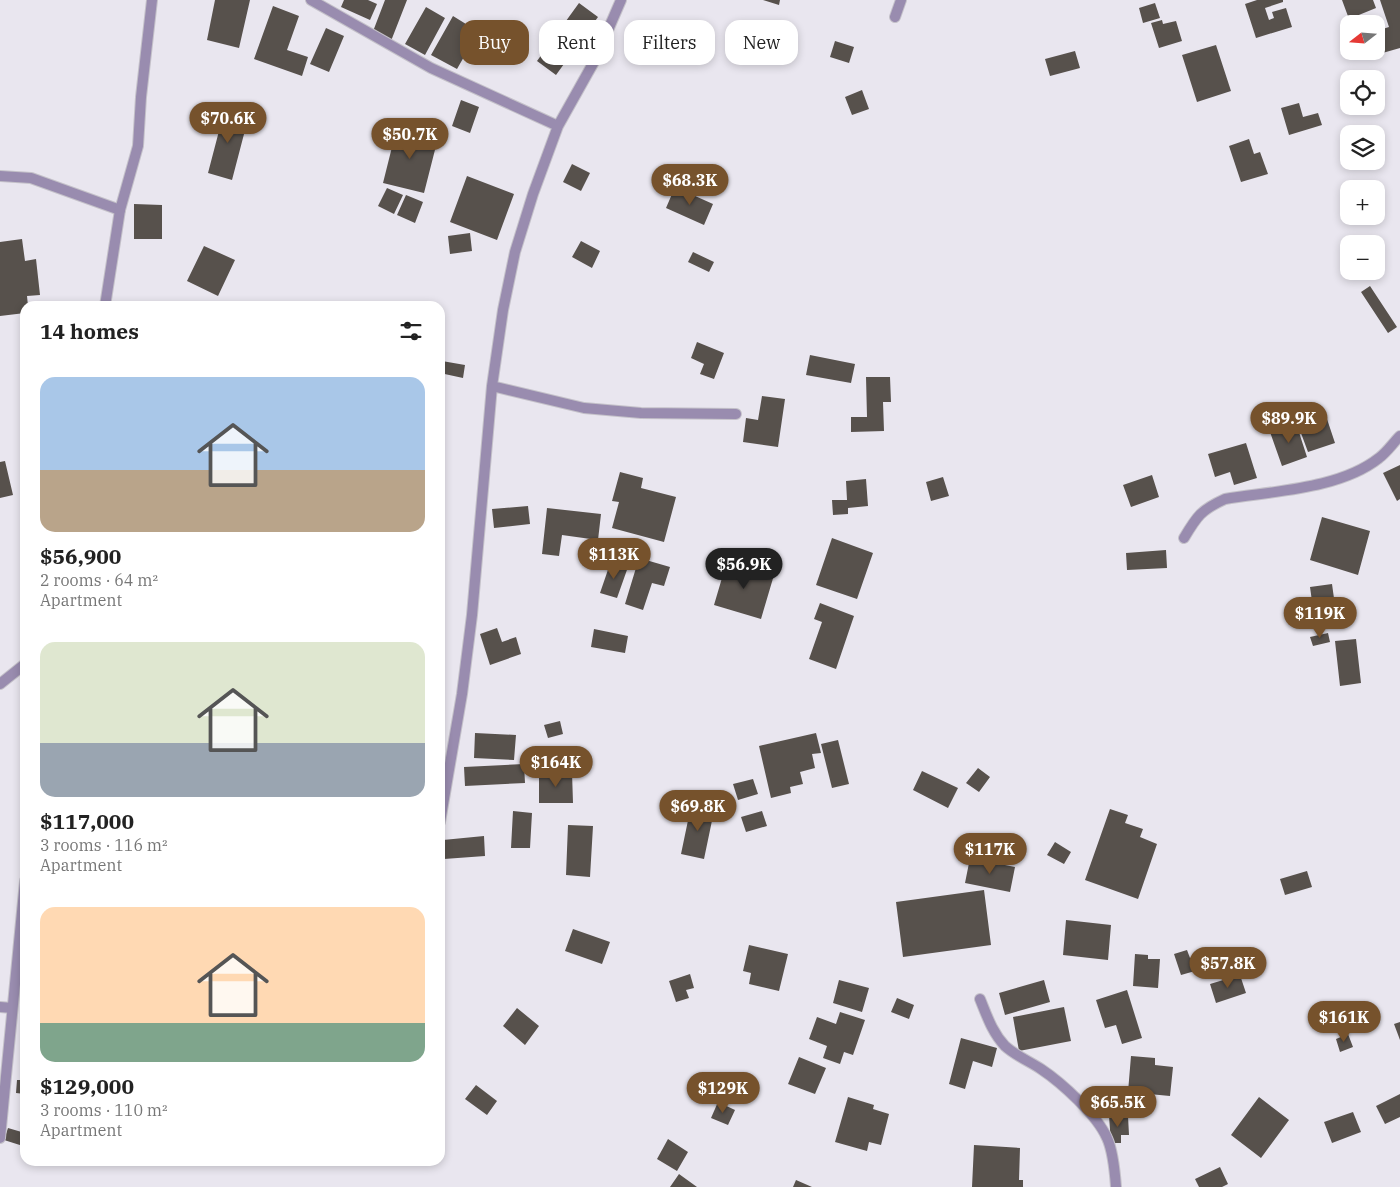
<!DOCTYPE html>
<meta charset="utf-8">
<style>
:root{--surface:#fff;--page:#f2f2f2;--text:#222;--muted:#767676;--accent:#76522c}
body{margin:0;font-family:"IBM Plex Serif",serif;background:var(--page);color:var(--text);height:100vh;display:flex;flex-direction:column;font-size:19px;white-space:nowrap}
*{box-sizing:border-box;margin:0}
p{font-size:16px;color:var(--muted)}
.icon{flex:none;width:28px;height:28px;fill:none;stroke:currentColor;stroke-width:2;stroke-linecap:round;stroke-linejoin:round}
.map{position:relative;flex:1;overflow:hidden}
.drawer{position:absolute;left:20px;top:301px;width:425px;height:865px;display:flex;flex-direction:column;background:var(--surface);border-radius:15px;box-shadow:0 2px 8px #0003}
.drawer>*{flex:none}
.banner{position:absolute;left:460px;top:20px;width:475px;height:45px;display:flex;gap:10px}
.needle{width:32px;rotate:253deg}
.tools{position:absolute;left:1340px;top:15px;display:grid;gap:10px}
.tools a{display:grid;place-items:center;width:45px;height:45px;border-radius:10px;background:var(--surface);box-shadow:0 2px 8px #0003;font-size:25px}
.price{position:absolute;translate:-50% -42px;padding:0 11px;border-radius:18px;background:var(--accent);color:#fff;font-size:16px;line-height:32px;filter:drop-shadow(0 1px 2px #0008)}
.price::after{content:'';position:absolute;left:50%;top:30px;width:15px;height:11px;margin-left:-8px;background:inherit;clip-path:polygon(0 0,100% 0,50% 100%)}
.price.active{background:#222;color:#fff}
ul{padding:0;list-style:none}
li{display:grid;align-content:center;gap:10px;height:265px;padding:0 20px}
li span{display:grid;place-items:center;height:155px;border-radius:15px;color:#555}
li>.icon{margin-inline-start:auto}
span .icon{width:90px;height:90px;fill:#fffc;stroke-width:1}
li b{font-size:21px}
h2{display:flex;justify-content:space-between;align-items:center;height:60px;padding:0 20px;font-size:21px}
.chip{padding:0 18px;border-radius:15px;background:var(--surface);box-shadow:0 2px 8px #0003;font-size:18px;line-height:45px}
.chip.active{background:var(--accent);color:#fff}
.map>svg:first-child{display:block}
.building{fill:#57514c}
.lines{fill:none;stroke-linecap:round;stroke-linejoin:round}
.minor-casing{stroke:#c4c1c9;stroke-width:12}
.tertiary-casing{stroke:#c4c1c9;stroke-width:12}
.minor{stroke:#998caf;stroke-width:10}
.tertiary{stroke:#998caf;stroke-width:10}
</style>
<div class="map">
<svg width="1400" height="1187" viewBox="0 0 1400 1187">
<rect width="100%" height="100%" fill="#e9e6ef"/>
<!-- building -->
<path class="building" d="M215 0H250L239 48 207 40Z
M344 0H368L377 4 370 20 341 7Z
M385 0H407L391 41 372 34Z
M763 0H780L779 5Z
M1257 0H1283V2L1265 8 1269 20 1274 18 1272 12 1286 8 1292 27 1256 38 1245 4Z
M1342 0H1373L1376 8 1349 19Z
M1380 0H1400V48L1365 58 1363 51H1376V31L1389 27Z
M579 3 598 17 556 75 537 61Z
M1155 3 1160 18 1143 23 1139 8Z
M273 6 299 16 287 50 308 57 302 76 254 59Z
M426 7 445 18 425 55 405 44Z
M453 16 474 29 465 46 469 48 457 69 431 55Z
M1162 20 1163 24 1176 21 1182 41 1159 48 1151 23Z
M326 28 344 36 329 72 310 64Z
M835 41 854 47 849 63 830 57Z
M1216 45 1231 91 1197 102 1182 55Z
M1075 51 1080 68 1050 76 1045 59Z
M862 90 869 109 852 115 845 97Z
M461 100 479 107 470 133 452 126Z
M1299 103 1303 117 1318 113 1322 125 1289 135 1281 108Z
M225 108 249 115 232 180 208 173Z
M397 127 438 138 424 193 383 183Z
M1249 139 1254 154 1260 152 1268 174 1241 182 1229 146Z
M572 164 590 173 581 191 563 182Z
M467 176 514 194 497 240 450 222Z
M675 187 713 204 704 225 666 208Z
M387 188 403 195 394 214 378 206Z
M406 195 423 202 415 223 397 215Z
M134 204 162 205V239H134Z
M470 233 472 251 450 254 448 236Z
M22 239 25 261 36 259 40 295 27 296 28 306H25V313L0 316V242Z
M581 241 600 251 592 268 572 257Z
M204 246 235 260 218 296 187 281Z
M693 252 714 262 709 272 688 262Z
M1370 286 1397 327 1388 333 1361 292Z
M697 342 724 353 714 379 700 374 704 364 691 358Z
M810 355 855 364 851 383 806 375Z
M442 361 465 365 463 378 440 373Z
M866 377H890L891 402H883L884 431 851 432V417H867Z
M762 396 785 399 778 447 743 442 746 418 758 420Z
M1326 416 1335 443 1308 452 1298 425Z
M1296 423 1307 457 1282 466 1270 432Z
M1246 443 1257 478 1234 485 1230 472 1215 477 1208 454Z
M5 461 13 495 0 498V462Z
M1400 465V499L1397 501 1383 473Z
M620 472 643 478 641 488 676 497 664 542 612 528 619 502 612 501Z
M1152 475 1159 497 1131 507 1123 485Z
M943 477 949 496 931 501 926 482Z
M866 479 868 506 848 508V514L833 515 832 500H847L846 481Z
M528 506 530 524 494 528 492 509Z
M547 508 601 514 598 540 562 535 559 556 542 554Z
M443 511 445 520 440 522V512Z
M1322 517 1370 531 1358 575 1310 560Z
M832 538 873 553 857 599 816 585Z
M1166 550 1167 568 1127 570 1126 553Z
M639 558 670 567 664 586 652 583 643 610 625 604Z
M611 561 628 567 617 598 600 593Z
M727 561 774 575 761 619 714 605Z
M1332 584 1338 627 1316 630 1310 587Z
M820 603 854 616 836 669 809 659 822 622 814 619Z
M497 628 502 642 516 637 521 654 490 665 480 634Z
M594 629 628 636 625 653 591 647Z
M1328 633 1330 642 1313 646 1310 637Z
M1356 639 1361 683 1340 686 1335 641Z
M560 721 563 734 548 738 544 725Z
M475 733 516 735 514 760 474 758Z
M816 733 821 753 812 754 815 768 800 772 803 784 790 787 791 793 771 798 759 746Z
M838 740 849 784 832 788 821 744Z
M579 750 589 752 585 773 574 771Z
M524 764 525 783 465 786 464 767Z
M978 768 990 777 979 792 966 783Z
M922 771 958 788 948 808 913 790Z
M539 772H572L573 803H539Z
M753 779 758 794 738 800 733 784Z
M691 806 714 811 704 859 681 854Z
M1110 809 1128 815 1125 823 1143 829 1140 837 1157 844 1138 899 1085 880Z
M513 811 532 813 530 848H511Z
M762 811 767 826 746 832 741 817Z
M568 825 593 826 590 877 566 875Z
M484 836 485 856 444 859 443 840Z
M1055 842 1071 852 1064 864 1047 855Z
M970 858 1015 867 1010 892 965 883Z
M1307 871 1312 887 1285 895 1280 879Z
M984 890 991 945 903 957 896 902Z
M1066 920 1111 925 1108 960 1063 955Z
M573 929 610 942 602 964 565 951Z
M749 945 788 954 779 991 749 984 751 973 743 971Z
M1187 950 1190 958 1198 956 1202 969 1181 975 1174 954Z
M1135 954 1148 955V959H1160L1158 988 1133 986Z
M690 974 694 988 686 990 689 998 676 1002 669 981Z
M1240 975 1246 993 1216 1003 1210 984Z
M839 980 869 988 862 1012 833 1003Z
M1044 980 1050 1002 1005 1015 999 993Z
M1127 990 1142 1038 1122 1044 1116 1025 1105 1028 1096 1000Z
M897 998 914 1005 909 1019 891 1012Z
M1064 1007 1071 1041 1019 1051 1013 1017Z
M517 1008 539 1026 525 1045 503 1026Z
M840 1012 865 1020 853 1055 844 1052 840 1064 823 1058 827 1046 809 1039 817 1017 836 1024Z
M1400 1022V1040L1394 1024Z
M1348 1034 1353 1047 1340 1052 1336 1039Z
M961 1038 997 1048 992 1067 973 1061 965 1089 949 1084Z
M22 1049 25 1050V1064L20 1063Z
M1131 1056 1155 1058V1065L1173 1067 1170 1096 1128 1092Z
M799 1057 826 1068 815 1094 788 1084Z
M17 1080H25V1094L16 1093Z
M476 1085 497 1101 487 1115 465 1099Z
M1400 1094V1117L1385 1124 1376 1106Z
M848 1097 874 1105 873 1109 889 1114 881 1145 869 1142 867 1151 835 1142Z
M1259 1097 1289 1120 1261 1158 1231 1135Z
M718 1102 735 1110 728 1125 711 1118Z
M1353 1112 1361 1132 1332 1143 1324 1122Z
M1109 1116H1128L1129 1135H1121V1143H1111Z
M8 1128 25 1133 23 1146 4 1140Z
M668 1139 688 1152 677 1171 657 1159Z
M974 1145 1020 1148 1019 1180H1023V1187H972Z
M1220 1167 1228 1184 1222 1187H1199L1195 1179Z
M679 1174 697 1187H670Z
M796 1180 812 1187H793Z"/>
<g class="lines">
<defs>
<path id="minor" d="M311 0 431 68 558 126
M895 17 901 0
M0 176 31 178 120 210
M492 386 584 408 641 413 736 414
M1184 538C1197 516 1201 510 1225 499 1273 491 1340 489 1379 458 1387 452 1393 443 1400 436
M0 684 25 664
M440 822 462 694 472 615 492 386 503 310 515 252 533 194 558 126 595 60 621 0
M980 999C987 1016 992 1032 1005 1046 1016 1056 1029 1061 1041 1069 1062 1083 1097 1115 1107 1138 1113 1151 1115 1173 1116 1187
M0 1007 12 1008"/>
<path id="tertiary" d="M105 306 120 210 138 146 141 97 152 0
M0 1138 25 881"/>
</defs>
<!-- minor casing -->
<use href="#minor" class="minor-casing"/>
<!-- tertiary casing -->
<use href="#tertiary" class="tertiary-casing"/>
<!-- minor -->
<use href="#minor" class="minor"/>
<!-- tertiary -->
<use href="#tertiary" class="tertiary"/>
</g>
</svg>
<div class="tools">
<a><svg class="needle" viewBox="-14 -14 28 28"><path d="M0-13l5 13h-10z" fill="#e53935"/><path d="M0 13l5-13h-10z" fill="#767676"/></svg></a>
<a><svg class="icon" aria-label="locate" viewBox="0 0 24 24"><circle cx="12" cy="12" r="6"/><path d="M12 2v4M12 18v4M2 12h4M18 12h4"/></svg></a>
<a><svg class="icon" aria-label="layers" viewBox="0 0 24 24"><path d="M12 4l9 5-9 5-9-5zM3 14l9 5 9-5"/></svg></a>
<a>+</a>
<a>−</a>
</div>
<b class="price" style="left:228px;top:144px">$70.6K</b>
<b class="price" style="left:410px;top:160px">$50.7K</b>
<b class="price" style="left:690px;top:206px">$68.3K</b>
<b class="price" style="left:1289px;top:444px">$89.9K</b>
<b class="price" style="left:614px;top:580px">$113K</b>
<b class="price active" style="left:744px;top:590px">$56.9K</b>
<b class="price" style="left:1320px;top:639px">$119K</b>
<b class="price" style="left:556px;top:788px">$164K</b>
<b class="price" style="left:698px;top:832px">$69.8K</b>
<b class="price" style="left:990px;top:875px">$117K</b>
<b class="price" style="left:1228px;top:989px">$57.8K</b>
<b class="price" style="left:1344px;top:1043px">$161K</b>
<b class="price" style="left:723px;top:1114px">$129K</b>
<b class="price" style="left:1118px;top:1128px">$65.5K</b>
<div class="banner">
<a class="chip active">Buy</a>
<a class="chip">Rent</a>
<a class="chip">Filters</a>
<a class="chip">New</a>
</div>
<section class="drawer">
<h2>14 homes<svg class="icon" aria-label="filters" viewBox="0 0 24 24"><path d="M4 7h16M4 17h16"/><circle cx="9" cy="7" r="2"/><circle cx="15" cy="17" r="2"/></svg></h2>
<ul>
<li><span style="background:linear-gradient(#a9c7e8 60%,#b9a48a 0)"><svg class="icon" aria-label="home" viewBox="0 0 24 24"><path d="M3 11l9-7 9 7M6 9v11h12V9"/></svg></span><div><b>$56,900</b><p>2 rooms · 64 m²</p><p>Apartment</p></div></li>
<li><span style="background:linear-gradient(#dfe7d0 65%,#9aa5b1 0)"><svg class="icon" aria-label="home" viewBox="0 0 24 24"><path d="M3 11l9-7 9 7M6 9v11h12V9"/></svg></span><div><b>$117,000</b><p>3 rooms · 116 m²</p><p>Apartment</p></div></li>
<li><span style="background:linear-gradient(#ffd9b3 75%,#7fa58c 0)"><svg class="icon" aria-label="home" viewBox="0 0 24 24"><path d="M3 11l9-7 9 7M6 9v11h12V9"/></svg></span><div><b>$129,000</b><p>3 rooms · 110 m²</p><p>Apartment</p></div></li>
</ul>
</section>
</div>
